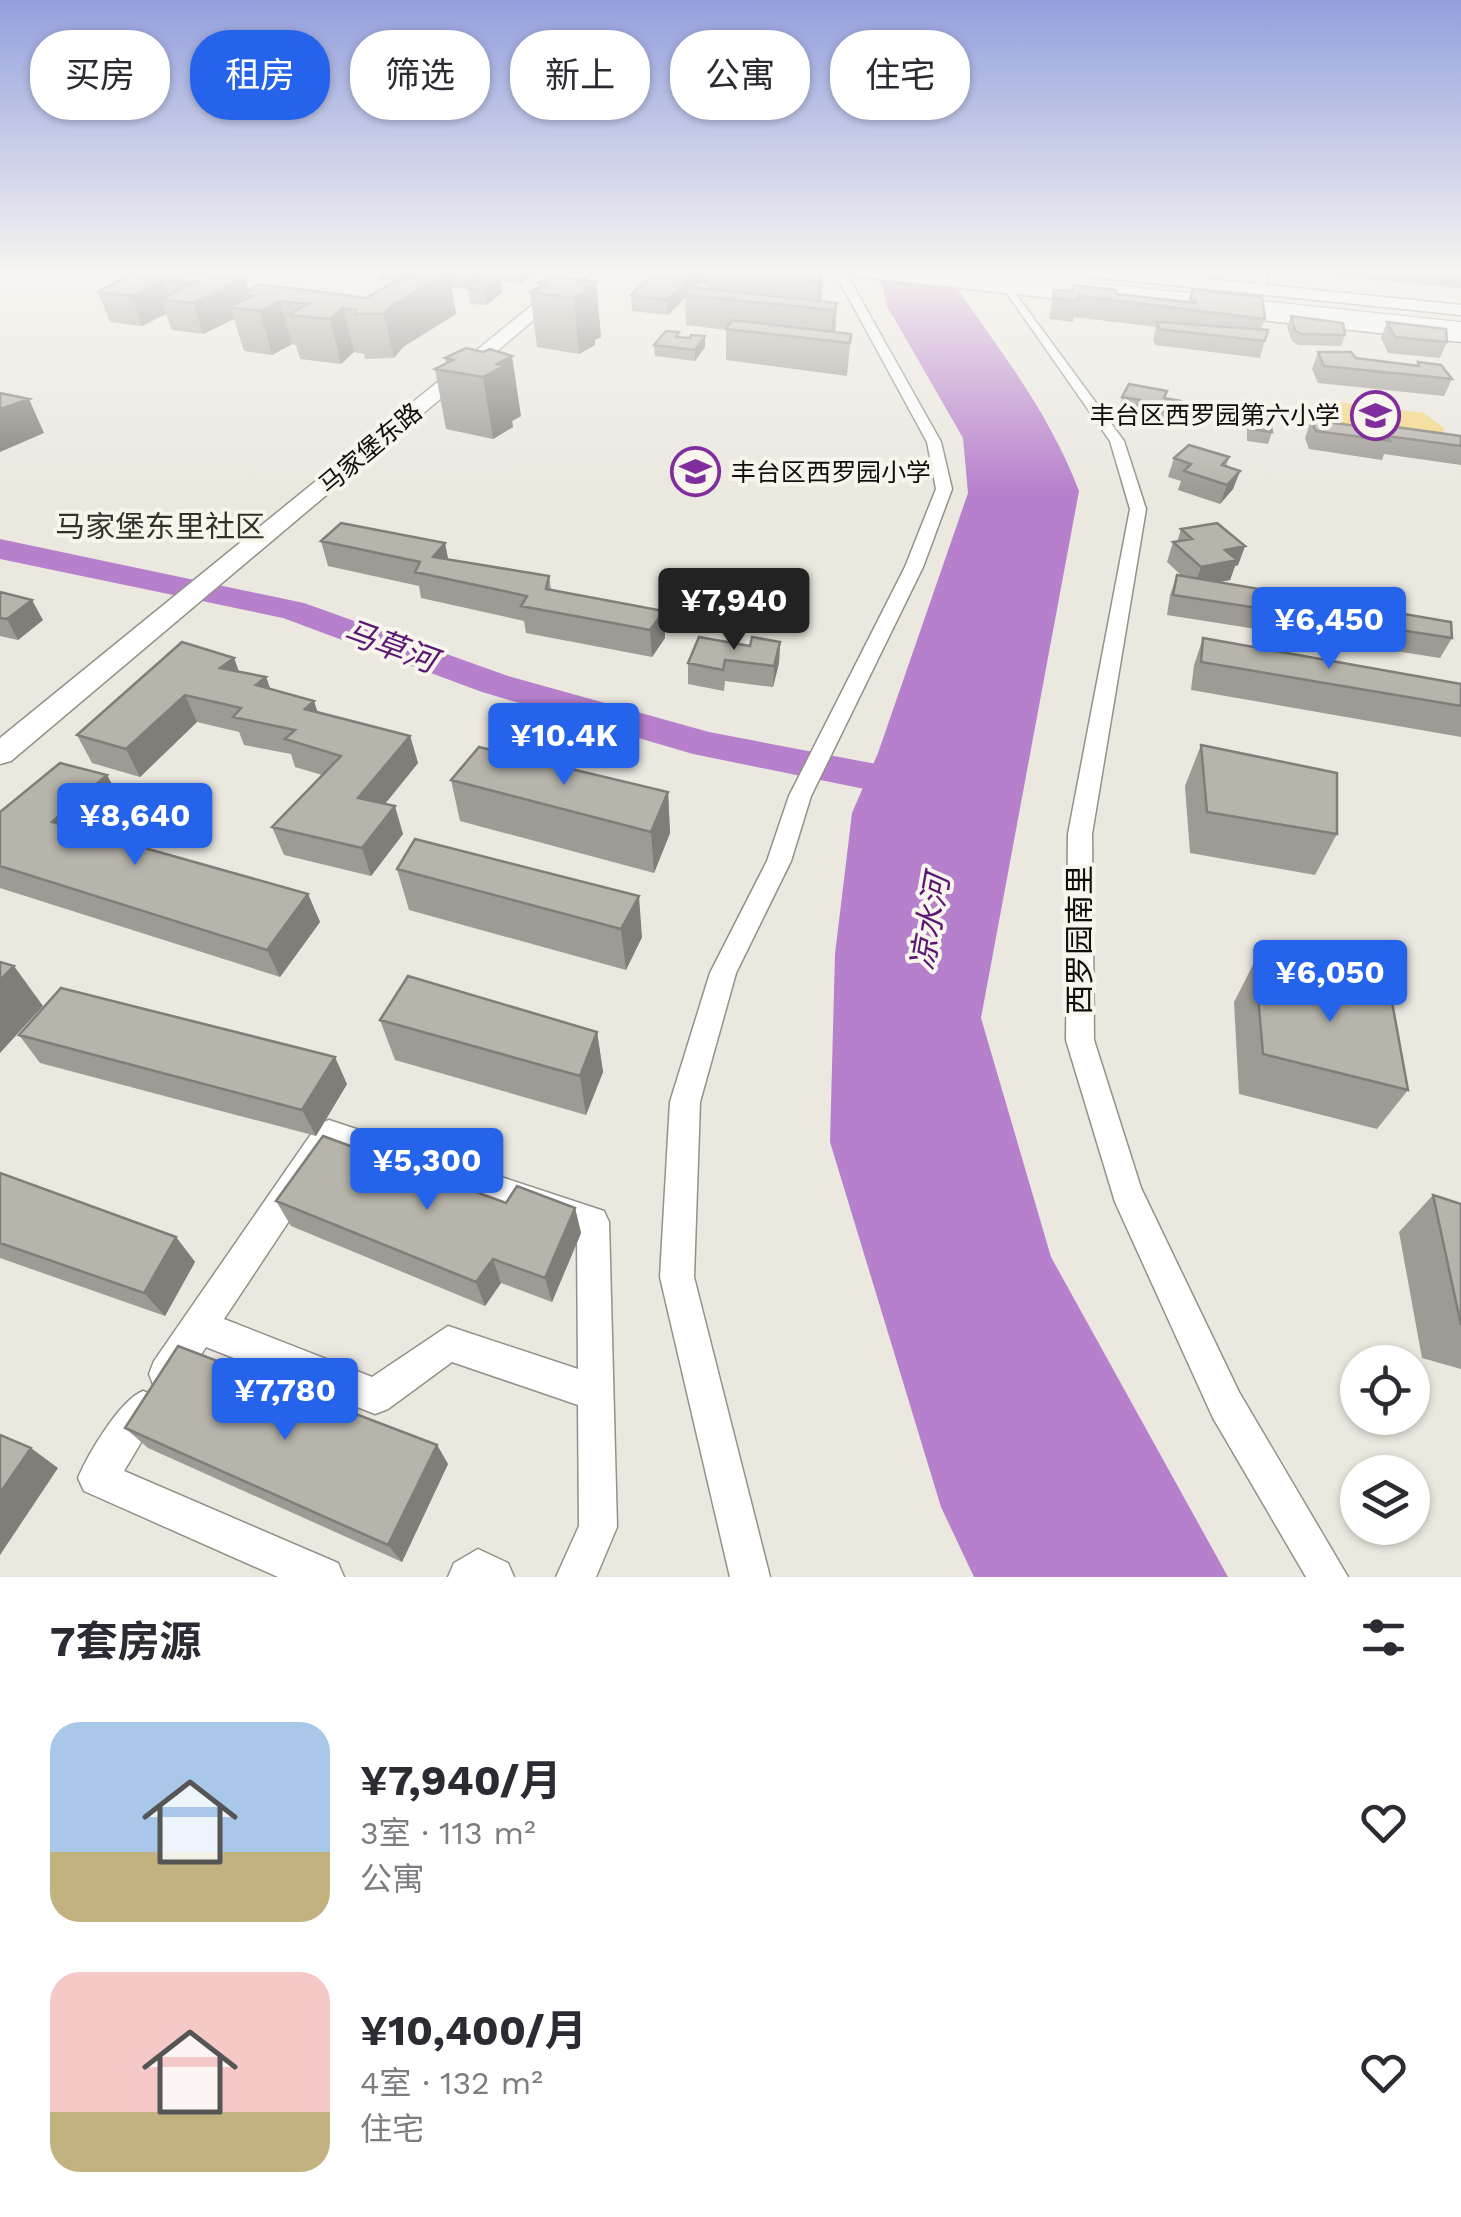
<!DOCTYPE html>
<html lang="zh">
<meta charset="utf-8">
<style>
:root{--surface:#fff;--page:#f2f2f3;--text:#2b2b33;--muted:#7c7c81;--accent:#2563eb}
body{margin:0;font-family:"Work Sans","Noto Sans SC",sans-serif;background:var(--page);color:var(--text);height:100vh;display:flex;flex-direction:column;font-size:38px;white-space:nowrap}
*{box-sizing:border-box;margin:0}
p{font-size:32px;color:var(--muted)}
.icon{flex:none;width:55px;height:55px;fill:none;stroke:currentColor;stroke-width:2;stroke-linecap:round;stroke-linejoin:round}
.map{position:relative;height:1577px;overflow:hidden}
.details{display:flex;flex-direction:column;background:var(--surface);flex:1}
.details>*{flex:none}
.top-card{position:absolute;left:30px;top:30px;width:1402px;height:90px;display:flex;gap:20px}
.controls{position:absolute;left:1340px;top:1345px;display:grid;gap:20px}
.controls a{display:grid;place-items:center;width:90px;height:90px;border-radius:50%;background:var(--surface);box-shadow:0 2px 8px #0004;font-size:50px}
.price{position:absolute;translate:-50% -85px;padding:0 22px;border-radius:10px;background:var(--accent);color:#fff;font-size:32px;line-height:65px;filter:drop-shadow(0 2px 5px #0008)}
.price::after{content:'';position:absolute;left:50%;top:60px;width:30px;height:22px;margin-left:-15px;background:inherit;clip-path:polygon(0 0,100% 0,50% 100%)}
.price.current{background:#222;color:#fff}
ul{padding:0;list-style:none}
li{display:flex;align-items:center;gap:30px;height:250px;padding:0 50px}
li span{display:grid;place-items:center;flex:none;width:280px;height:200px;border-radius:30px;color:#555}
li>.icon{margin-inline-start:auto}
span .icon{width:120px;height:120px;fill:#fffc;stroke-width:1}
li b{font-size:42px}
h2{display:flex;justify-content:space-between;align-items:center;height:120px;padding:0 50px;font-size:42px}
.tag{padding:0 35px;border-radius:40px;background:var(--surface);box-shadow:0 2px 8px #0004;font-size:35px;line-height:90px}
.tag.current{background:var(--accent);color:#fff}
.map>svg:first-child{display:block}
.green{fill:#f3d67d}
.water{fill:#b780cc}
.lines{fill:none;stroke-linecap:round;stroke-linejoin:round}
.river{fill:#b780cc;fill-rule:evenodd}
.street-casing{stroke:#939189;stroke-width:3}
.secondary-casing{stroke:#939189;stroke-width:3}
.highway-casing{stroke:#939189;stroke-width:2}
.path{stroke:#a4a39c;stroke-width:2.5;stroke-dasharray:2.5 2.5;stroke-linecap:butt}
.street{fill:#fff;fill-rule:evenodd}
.secondary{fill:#fff;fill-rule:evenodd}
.highway{fill:#fff;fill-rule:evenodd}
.wall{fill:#9d9b94;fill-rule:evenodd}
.shaded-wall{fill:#807e78}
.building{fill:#b7b4ac;stroke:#807e78;stroke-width:2.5}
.labels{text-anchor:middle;stroke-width:8;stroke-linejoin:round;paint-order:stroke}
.far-poi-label{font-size:25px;fill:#100f0d;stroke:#f7f5ec;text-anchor:end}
.far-street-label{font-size:25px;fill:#100f0d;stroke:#f7f5ec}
.far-quarter-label{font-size:30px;fill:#35322c;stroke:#f7f5ec}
.street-label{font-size:30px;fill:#100f0d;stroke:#f7f5ec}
.water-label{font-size:32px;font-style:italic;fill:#5c1673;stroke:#f7f5ec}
</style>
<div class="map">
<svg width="1461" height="1577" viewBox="0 0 1461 1577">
<rect width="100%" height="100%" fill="#eae8df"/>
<!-- green -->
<path class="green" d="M1324 400 1424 413 1444 428 1443 435 1330 423 1307 410Z"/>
<!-- water -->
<path class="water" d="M879 271H945C994 343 1048 409 1079 491L981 1018 1051 1257 1228 1577H974L941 1507 830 1142 835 954 852 813 878 753 968 493 963 438 887 306Z"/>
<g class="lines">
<!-- river -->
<path class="river" d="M0 539 304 603 508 676 709 732 923 773 938 777 944 787 938 797 923 801 693 754 482 692 283 618 0 559Z"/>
<defs>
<path id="street" d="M834 271H845L941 442 952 489 923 567 811 796 791 861 736 973 700 1102 694 1277 770 1577H730L660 1277 670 1102 710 973 767 861 789 796 905 567 936 489 927 442Z
M1256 271H1267L1265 292 1255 290Z
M1010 286 1124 441 1146 509 1092 834 1094 1040 1141 1188 1239 1392 1348 1577H1306L1213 1418 1115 1202 1066 1040 1068 834 1130 509 1110 441 1004 289Z
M329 1120 604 1211 609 1222 617 1527 596 1577H556L579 1526 578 1405 452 1362 388 1409 375 1414 206 1347 180 1387 167 1392 154 1387 149 1374 154 1361 318 1124ZM336 1150 577 1232 578 1369 448 1326 372 1377 224 1319Z
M143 1391 156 1396 161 1409 124 1471 338 1563 344 1577H278L84 1491 78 1478C88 1454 120 1400 143 1391Z
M478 1549 508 1563 514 1577H448L454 1563Z"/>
<path id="secondary" d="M574 271H592L11 761 0 764V738Z
M844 271H898L1096 293 1104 298 1096 303 852 276Z
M1075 271H1132L1461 305V315L1083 276Z
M1220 306 1461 332V342L1214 315 1211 311Z"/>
<path id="highway" d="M914 271H981L1461 322V336L924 277Z"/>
</defs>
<!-- street casing -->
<use href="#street" class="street-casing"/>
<!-- secondary casing -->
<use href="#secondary" class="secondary-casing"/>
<!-- highway casing -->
<use href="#highway" class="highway-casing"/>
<!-- path -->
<path class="path" d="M802 271 822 272"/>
<!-- street -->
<use href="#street" class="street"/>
<!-- secondary -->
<use href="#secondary" class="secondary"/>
<!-- highway -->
<use href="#highway" class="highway"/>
</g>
<!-- wall -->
<path class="wall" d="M138 271 248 290 366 298 395 281 379 280 377 271H494L495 277 500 278 502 293 486 305 470 304 468 289 451 287 456 314 403 347 394 358 365 359 364 354 354 352 341 364 300 359 296 345 292 344 272 355 244 351 234 319 203 334 172 330 166 314 142 326 110 322 98 292Z
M500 271H536L521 283 501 281Z
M656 271H796L823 274 822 301 837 303 835 332 851 334 847 376 726 360V330L686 325 685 298 668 315 632 311 631 295ZM706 283V289L695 288 699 284Z
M1295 271H1461V288L1295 272Z
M596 282 601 337 595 340V345L579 354 537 347 530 292 538 288V283Z
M1193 289 1265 319 1261 330H1268L1260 358 1155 345 1153 339 1156 327 1074 317 1073 322 1049 319 1054 290 1116 294 1189 302Z
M1291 316 1345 335 1341 346 1298 345 1292 341 1287 327Z
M1387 322 1447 342 1440 358 1388 353 1381 338Z
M679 332V338H690L705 336V347L695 361 655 356 654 345Z
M466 348 521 416 512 421 513 427 493 439 446 429 435 369 446 363 445 358Z
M1318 352 1416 366 1418 362 1452 379 1444 396 1318 383 1312 369Z
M1122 397 1164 398 1181 401 1173 426 1133 419 1135 411 1119 408Z
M1251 414 1272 432 1268 444 1247 441V426Z
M1311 420 1386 430 1388 426 1461 436V465L1384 454 1382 460 1309 449 1305 438Z
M1229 457 1226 467 1240 471 1233 489 1220 504 1178 490 1181 481 1168 477 1174 458Z
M1181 529 1245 546 1238 565 1235 566 1230 580 1218 582 1452 638 1440 658 1167 615 1170 595 1177 575 1182 576 1167 562 1173 542H1177Z
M321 541 445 543 448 559 549 576 551 590 664 611 665 638 652 657 526 633 524 621 421 598 419 586 328 566Z
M0 592 43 620 18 640 0 636Z
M1203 638 1461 684V737L1191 690 1194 665Z
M780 642 779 663 773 687 725 681 724 691 688 684V663L750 646Z
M234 658 239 672 266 677 270 688 318 712 410 736 418 763 385 804 403 834 371 876 284 855 272 827 322 775 295 767 291 754 244 745 239 732 197 722 140 777 92 763 77 735Z
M1201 745 1337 834 1315 875 1190 853 1185 786Z
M107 775 122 803 89 832 308 894 320 922 280 977 0 888V812Z
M451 780 668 792 670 833 654 873 460 821Z
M415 839 642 937 626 970 409 910 397 869Z
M1255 961 1408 1090 1377 1129 1239 1094 1234 1002Z
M380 1020 597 1032 603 1072 586 1115 395 1060Z
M19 1035 347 1084 316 1136 40 1063Z
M0 1173 176 1237 195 1262 165 1316 0 1258Z
M1433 1195 1461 1204V1369L1422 1358 1399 1232Z
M276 1201 506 1203 575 1208 581 1233 552 1302 501 1283 485 1306 291 1226Z
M125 1428 437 1445 448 1464 402 1562 148 1448Z"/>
<!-- shaded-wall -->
<path class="shaded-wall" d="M494 271 495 281 500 278 502 293 486 305 483 290 485 275Z
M519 271H536L521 283Z
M697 271H706V283L699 284 688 295H685V298L668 315 667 300Z
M449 273 456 314 403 347 394 358 384 314 394 304Z
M823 274 821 303 817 309 818 281Z
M245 279 250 295 243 294 247 309 230 307 234 319 203 334 193 303Z
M164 280 171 301 161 299 166 314 142 326 131 296Z
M596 282 601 337 595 340V345L579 354 574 298 584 288Z
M280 301 292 344 272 355 260 311Z
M837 303 835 333 831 341 833 310Z
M343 308 354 352 341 364 330 319Z
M705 336V347L695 361V350Z
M512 356 521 416 512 421 513 427 493 439 483 377 497 364Z
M29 399 44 433 0 452V409Z
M1240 471 1233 489 1220 504 1227 485Z
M445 543 450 569 433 557Z
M1245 546 1238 565 1235 566 1230 580 1194 587 1201 567 1225 550Z
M32 600 43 620 18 640 7 619Z
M664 611 665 638 652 657 650 630Z
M780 642 779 663 773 687 774 666Z
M234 658 244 686 220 668Z
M266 677 276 705 256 685Z
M185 695 197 722 140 777 126 749Z
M314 701 323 728 305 709Z
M410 736 418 763 367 826 358 798Z
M107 775 122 803 69 850 52 822Z
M668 792 670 833 654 873 651 832Z
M395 806 403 834 371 876 362 848Z
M308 894 320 922 280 977 267 950Z
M639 896 642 937 626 970 621 929Z
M14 966 43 1006 0 1053V980Z
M597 1032 603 1072 586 1115 580 1076Z
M335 1057 347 1084 316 1136 302 1110Z
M575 1208 581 1233 552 1302 545 1278Z
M176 1237 195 1262 165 1316 144 1293Z
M493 1259 501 1283 485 1306 476 1282Z
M437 1445 448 1464 402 1562 388 1545Z
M31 1448 58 1468 0 1555V1493Z"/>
<!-- building -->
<path class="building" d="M138 271H181L245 279 193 303 161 299 192 283 164 280 131 296 98 292Z
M438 271H493L485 275 500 278 483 290 468 288 484 276Z
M656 271H697L667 300 631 295Z
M714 271H796L823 274 818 281Z
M449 273 394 304 384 314H355L356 310 343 308 330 319 288 315 308 304 280 301 260 311 230 307 253 296 243 294 260 284 366 298 397 280Z
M555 276 596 282 584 288 590 290 574 298 530 292 545 285 538 283Z
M1074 285 1116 290V294L1196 303V300L1190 299 1193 289 1262 297 1265 319 1079 296 1078 301 1053 298 1054 290 1071 291Z
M689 287 837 303 833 310 685 295Z
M1291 316 1343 323 1345 335 1302 334 1295 330Z
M732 320 851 334 850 343 726 329Z
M1157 322 1268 330 1265 341 1159 329Z
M1387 322 1446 329 1447 342 1395 337Z
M666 331 679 332 676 337 690 338 691 335 705 336 695 350 654 345Z
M466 348 483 352 490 349 512 356 497 364 504 366 483 377 435 369 453 360 445 358Z
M1318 352H1351L1356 358 1419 366 1418 362 1441 365 1452 379 1324 366Z
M1129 384 1167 391 1164 398 1181 401 1177 414 1136 407 1140 400 1122 397Z
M0 393 29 399 0 409Z
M1251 414 1269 416 1272 432 1251 429Z
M1311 420 1387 430 1388 426 1461 436V446L1387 436 1390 441 1316 431Z
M1189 445 1229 457 1222 465 1240 471 1227 485 1184 471 1191 464 1174 458Z
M341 523 445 543 433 557 549 576 546 589 664 611 650 630 521 606 527 596 415 572 420 562 321 541Z
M1217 523 1245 546 1225 550 1237 560 1201 567 1173 542 1192 539 1181 529Z
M1177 575 1451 622 1452 638 1173 595Z
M0 592 32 600 7 619 0 618Z
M699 637 750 646 752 637 780 642 774 666 725 660 723 670 688 663Z
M1203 638 1461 684V706L1201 662Z
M182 642 234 658 220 668 266 677 256 685 314 701 305 709 410 736 358 798 395 806 362 848 272 827 341 756 285 739 295 730 233 717 241 708 185 695 126 749 77 735Z
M1201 745 1337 773V834L1207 812Z
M479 747 668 792 651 832 451 780Z
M60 763 107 775 52 822 308 894 267 950 0 866V812Z
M415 839 639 896 621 929 397 869Z
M1255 961 1390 991 1408 1090 1263 1054Z
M0 962 14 966 0 980Z
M408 976 597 1032 580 1076 380 1020Z
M61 988 335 1057 302 1110 19 1035Z
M323 1136 506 1203 517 1186 575 1208 545 1278 493 1259 476 1282 276 1201Z
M0 1173 176 1237 144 1293 0 1243Z
M1433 1195 1461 1204V1325Z
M178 1346 437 1445 388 1545 125 1428Z
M0 1435 31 1448 0 1493Z"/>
<!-- sky -->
<linearGradient id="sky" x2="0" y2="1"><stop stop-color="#949fdd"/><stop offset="0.55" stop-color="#f6f5f1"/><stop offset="1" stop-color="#f6f5f1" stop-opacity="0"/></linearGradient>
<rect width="1461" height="492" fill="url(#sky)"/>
<!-- icons -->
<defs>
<symbol id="school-ring" viewBox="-11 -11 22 22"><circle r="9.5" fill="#f7f5ec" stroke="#802e9d" stroke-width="1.5"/><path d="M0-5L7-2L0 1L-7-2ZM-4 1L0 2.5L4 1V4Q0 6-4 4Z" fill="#802e9d"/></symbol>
</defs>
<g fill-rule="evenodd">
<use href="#school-ring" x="1348" y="388" width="55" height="55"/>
<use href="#school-ring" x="668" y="444" width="55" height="55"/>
</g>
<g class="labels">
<!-- far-poi labels -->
<g class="far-poi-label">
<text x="1340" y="424">丰台区西罗园第六小学</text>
<text x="731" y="481" text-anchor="start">丰台区西罗园小学</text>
</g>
<!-- far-street labels -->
<g class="far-street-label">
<text transform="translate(370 448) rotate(-40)" y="9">马家堡东路</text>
</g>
<!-- far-quarter labels -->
<g class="far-quarter-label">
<text x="160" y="537">马家堡东里社区</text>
</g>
<!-- street labels -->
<g class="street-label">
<text transform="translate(1080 940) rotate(-90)" y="10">西罗园南里</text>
</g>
<!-- water labels -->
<g class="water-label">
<text transform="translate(390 646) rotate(20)" y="11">马草河</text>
<text transform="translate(930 922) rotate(-80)" y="11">凉水河</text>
</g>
</g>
</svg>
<div class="controls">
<a><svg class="icon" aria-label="locate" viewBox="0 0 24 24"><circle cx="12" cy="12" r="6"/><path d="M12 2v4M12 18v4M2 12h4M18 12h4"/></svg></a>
<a><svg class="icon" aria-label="layers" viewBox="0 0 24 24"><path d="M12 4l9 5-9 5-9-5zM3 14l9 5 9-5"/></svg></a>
</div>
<b class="price current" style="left:734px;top:653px">¥7,940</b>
<b class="price" style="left:1329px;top:672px">¥6,450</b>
<b class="price" style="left:564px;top:788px">¥10.4K</b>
<b class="price" style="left:135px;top:868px">¥8,640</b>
<b class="price" style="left:1330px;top:1025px">¥6,050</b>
<b class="price" style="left:427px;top:1213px">¥5,300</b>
<b class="price" style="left:285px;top:1443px">¥7,780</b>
<div class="top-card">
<a class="tag">买房</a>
<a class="tag current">租房</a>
<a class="tag">筛选</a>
<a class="tag">新上</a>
<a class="tag">公寓</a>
<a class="tag">住宅</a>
</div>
</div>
<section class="details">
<h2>7套房源<svg class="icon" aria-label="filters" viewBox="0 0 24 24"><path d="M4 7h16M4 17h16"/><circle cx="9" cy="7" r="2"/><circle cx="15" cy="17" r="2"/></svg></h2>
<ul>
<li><span style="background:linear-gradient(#a9c7e8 65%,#c2b280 0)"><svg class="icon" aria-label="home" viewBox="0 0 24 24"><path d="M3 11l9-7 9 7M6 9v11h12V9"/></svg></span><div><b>¥7,940/月</b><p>3室 · 113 m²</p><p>公寓</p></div><svg class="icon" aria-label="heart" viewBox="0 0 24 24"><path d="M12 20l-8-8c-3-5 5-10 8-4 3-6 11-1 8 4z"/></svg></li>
<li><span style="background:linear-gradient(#f6c9c9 70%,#c2b280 0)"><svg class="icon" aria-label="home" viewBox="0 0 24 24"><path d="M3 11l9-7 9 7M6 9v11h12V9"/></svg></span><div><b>¥10,400/月</b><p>4室 · 132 m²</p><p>住宅</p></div><svg class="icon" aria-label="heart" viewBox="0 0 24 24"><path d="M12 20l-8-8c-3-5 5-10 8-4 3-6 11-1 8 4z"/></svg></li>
</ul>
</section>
